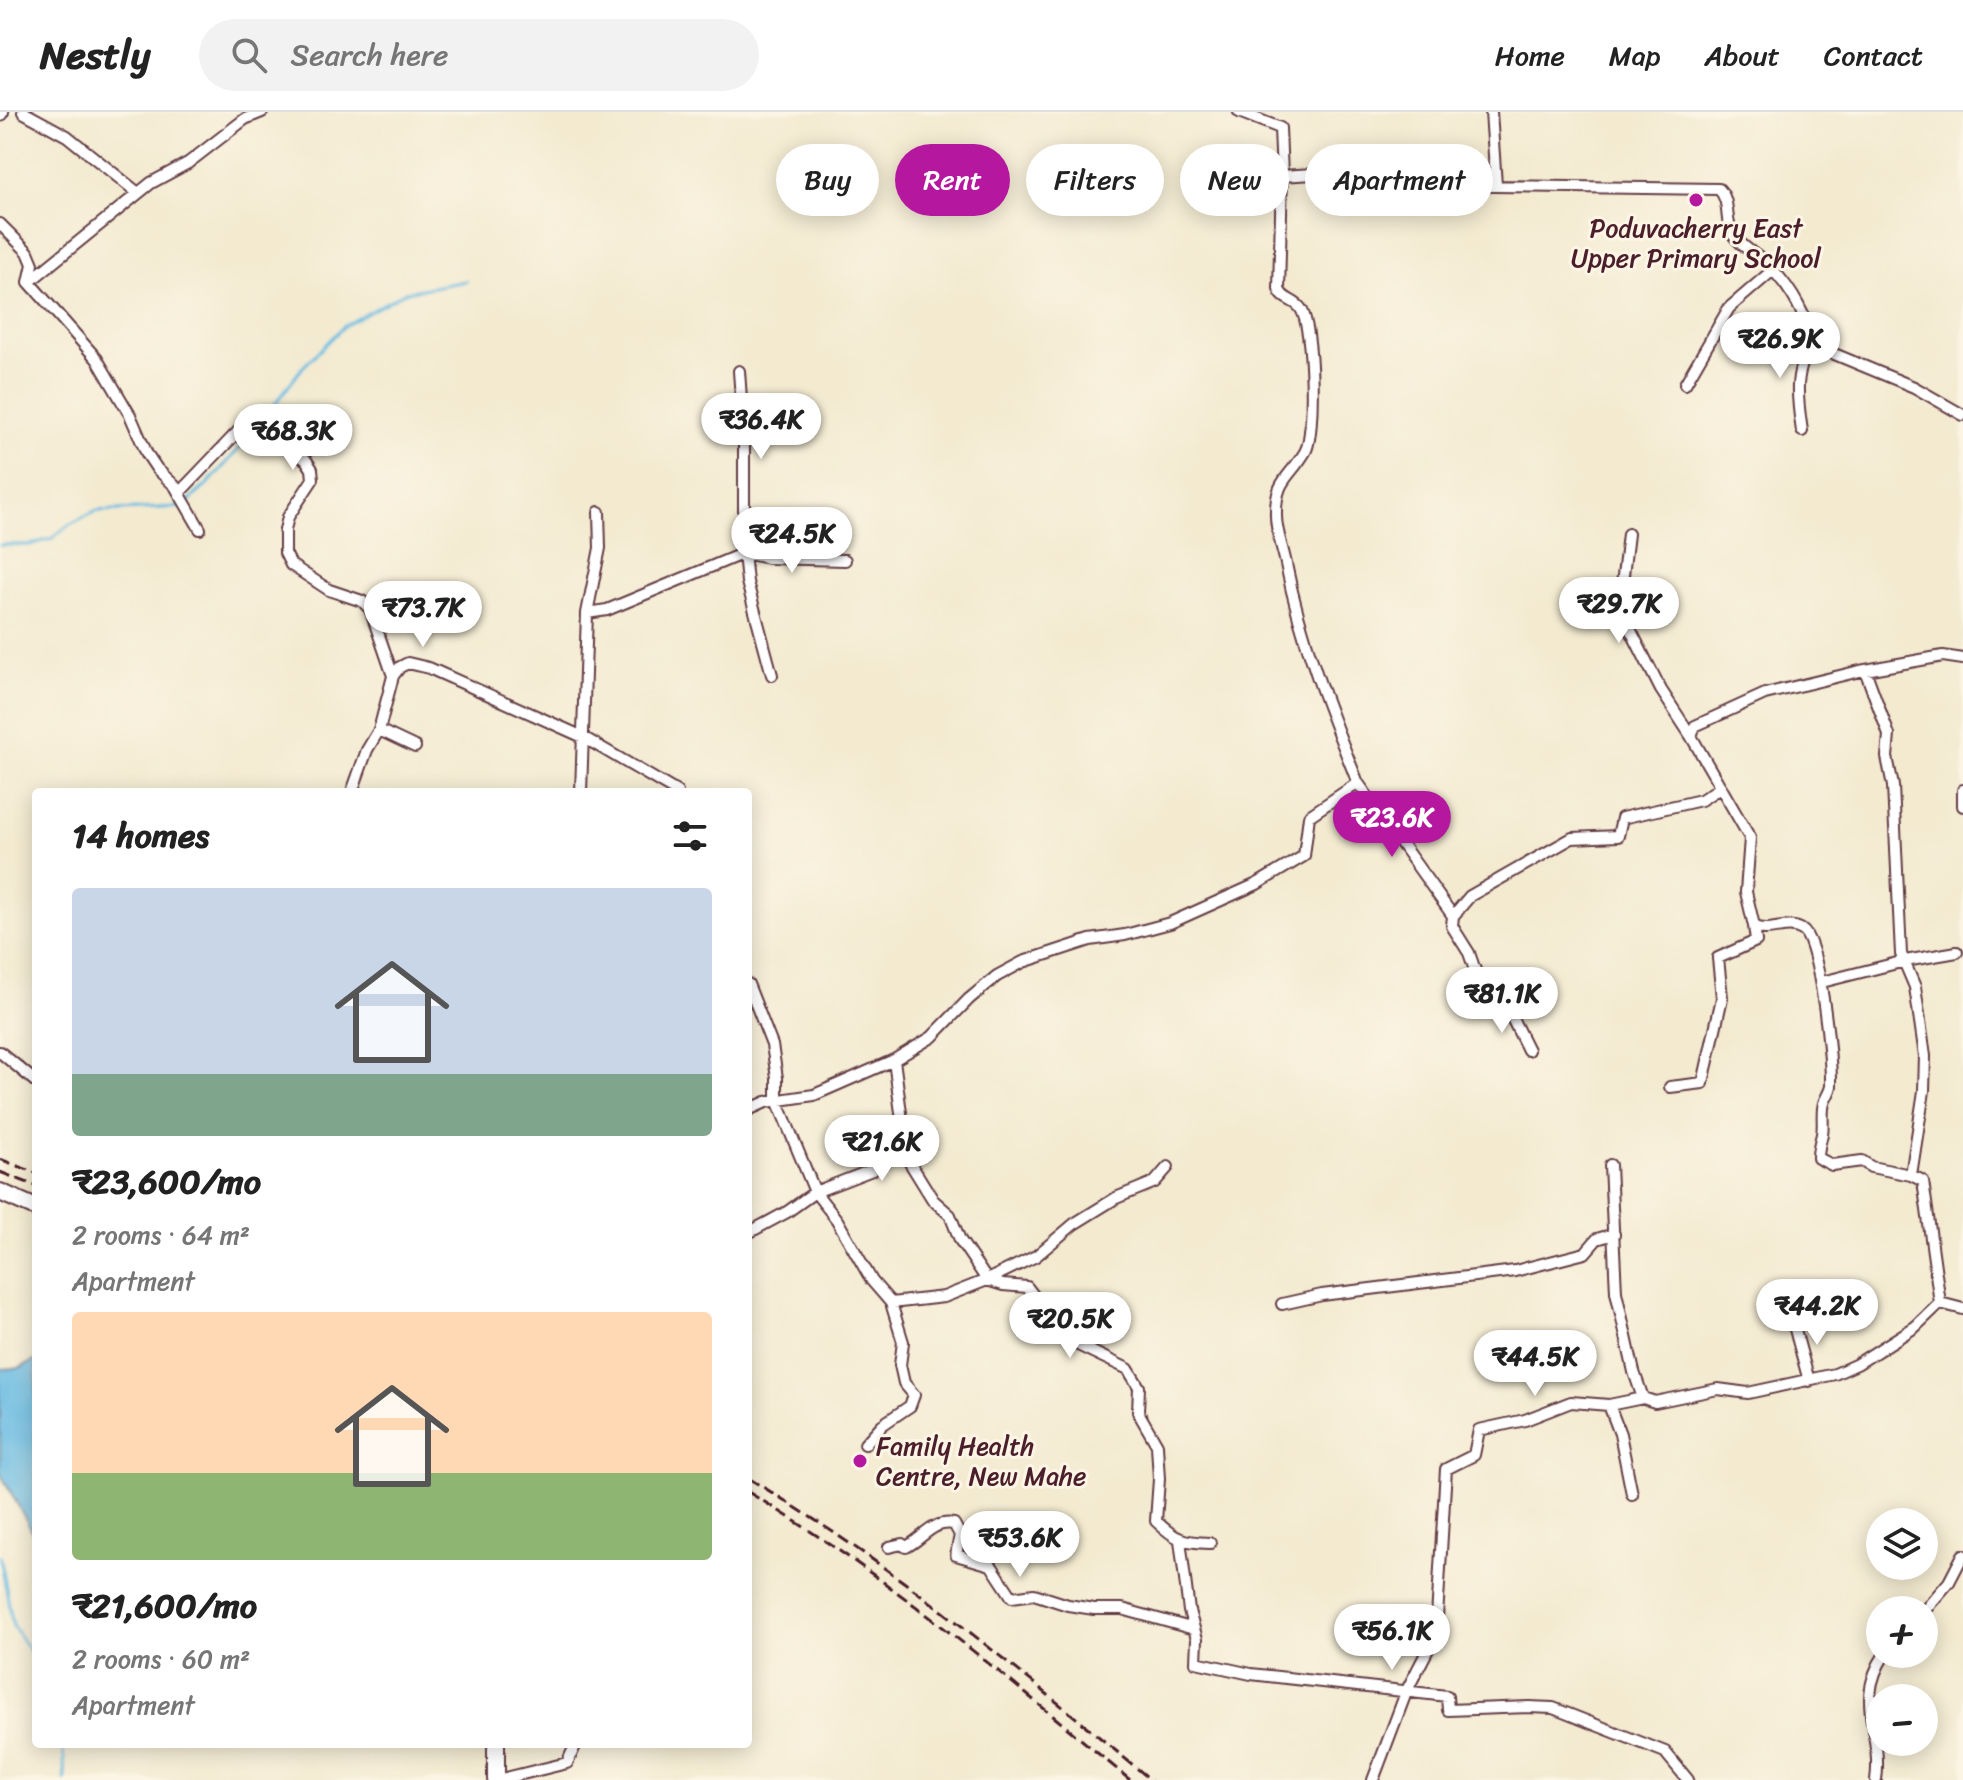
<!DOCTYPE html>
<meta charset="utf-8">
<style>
:root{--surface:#fff;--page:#f2f2f2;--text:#222;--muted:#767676;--line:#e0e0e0;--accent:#b5179e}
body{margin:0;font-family:Sriracha,sans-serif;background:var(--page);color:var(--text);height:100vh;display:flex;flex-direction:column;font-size:30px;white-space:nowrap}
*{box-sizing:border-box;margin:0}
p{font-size:26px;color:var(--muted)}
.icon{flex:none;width:44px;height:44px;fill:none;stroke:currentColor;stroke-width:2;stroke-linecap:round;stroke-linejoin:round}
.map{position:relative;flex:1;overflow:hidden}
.side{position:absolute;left:32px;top:676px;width:720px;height:960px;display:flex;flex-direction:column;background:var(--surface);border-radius:8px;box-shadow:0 4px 20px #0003}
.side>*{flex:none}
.banner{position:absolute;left:776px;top:32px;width:760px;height:72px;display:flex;gap:16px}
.fabs{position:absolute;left:1866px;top:1396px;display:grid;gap:16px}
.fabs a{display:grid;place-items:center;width:72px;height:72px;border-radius:50%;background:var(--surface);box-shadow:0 4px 20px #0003;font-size:40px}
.price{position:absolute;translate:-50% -68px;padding:0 18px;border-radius:28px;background:#fff;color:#222;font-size:26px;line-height:52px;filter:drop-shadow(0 2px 4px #0008)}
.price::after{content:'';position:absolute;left:50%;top:48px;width:24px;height:18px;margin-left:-12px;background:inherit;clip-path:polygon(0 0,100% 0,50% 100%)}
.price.selected{background:var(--accent);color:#fff}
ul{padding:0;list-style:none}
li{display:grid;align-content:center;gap:16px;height:424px;padding:0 40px}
li span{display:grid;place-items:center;height:248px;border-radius:8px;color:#555}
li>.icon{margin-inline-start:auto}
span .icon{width:144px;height:144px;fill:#fffc;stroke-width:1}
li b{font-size:34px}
h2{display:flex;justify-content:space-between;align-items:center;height:96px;padding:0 40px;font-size:34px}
.pill{padding:0 28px;border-radius:36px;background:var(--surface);box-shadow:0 4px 20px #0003;font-size:28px;line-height:72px}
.pill.selected{background:var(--accent);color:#fff}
header{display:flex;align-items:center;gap:48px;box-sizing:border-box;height:112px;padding:0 40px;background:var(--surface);border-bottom:2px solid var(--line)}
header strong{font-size:38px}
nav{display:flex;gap:44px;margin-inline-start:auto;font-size:28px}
.search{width:560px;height:72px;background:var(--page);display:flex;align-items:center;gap:20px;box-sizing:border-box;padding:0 28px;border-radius:44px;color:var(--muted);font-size:30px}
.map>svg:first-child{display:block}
.water{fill:#67bbe3;stroke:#586d87;stroke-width:2}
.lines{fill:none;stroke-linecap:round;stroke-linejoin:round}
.stream{stroke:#67bbe3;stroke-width:3}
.street-casing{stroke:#633d44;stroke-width:14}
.primary-casing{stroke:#633d44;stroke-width:20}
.street{stroke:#fff;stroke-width:10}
.primary{stroke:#fff;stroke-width:16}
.rail{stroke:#4a1f2b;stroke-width:3;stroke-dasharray:12 6;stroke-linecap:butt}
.poi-dot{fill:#b5179e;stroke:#fcf5e5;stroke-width:3}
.labels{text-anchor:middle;stroke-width:6;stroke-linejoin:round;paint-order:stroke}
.poi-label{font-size:26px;fill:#4a1f2b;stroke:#fcf5e5}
</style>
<header>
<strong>Nestly</strong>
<div class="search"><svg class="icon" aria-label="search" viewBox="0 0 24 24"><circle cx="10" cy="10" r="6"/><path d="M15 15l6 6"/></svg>Search here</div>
<nav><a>Home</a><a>Map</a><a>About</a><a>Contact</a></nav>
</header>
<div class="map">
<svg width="1963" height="1668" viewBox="0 0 1963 1668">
<rect width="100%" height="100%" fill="#fcf5e5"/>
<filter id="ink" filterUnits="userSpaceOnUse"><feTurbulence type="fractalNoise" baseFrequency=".0125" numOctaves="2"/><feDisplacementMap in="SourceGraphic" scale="16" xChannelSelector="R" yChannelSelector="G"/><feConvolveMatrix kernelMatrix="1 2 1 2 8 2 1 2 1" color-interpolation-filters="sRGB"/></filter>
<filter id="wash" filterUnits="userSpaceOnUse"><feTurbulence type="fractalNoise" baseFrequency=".006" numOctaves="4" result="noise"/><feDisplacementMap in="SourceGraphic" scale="32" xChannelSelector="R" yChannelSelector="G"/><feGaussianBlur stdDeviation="1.8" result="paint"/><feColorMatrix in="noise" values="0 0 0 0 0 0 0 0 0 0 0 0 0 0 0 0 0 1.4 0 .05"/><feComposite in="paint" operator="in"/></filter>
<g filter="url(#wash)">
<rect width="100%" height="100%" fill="#f3ead0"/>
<!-- water -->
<path class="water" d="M36 1248V1426L0 1361V1257L20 1256Z"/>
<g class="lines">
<!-- stream -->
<path class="stream" d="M263 308 302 256 344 214 405 180 466 169
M0 433H29L51 427 70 412 97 399 182 395 207 373 253 321
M0 1444 13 1514 36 1549
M63 1632 65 1668"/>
</g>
</g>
<g filter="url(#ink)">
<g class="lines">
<defs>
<path id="street" d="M23 0 67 24 138 81
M1491 0 1496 73
M0 4 3 0
M1282 64 1345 60 1414 73 1719 77C1732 91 1723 109 1734 124 1744 137 1760 145 1772 157 1794 180 1805 204 1815 234L1914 275 1963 303
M0 112 28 140 33 152 29 170 97 247 130 303 147 342 157 357 175 374 200 417
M29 170 151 71 188 51 245 7 262 0
M739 259 744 328V441L747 470 772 563
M1685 272 1729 196 1773 158
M1802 319C1798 292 1791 253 1815 234
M179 381 249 308 306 348 312 357 313 367 288 405 285 418V441L291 453 329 478 362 489 370 497 393 564
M1628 422 1622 472 1625 507 1661 578 1691 624
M587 501 607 498 744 441 768 446 845 448
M1865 558 1889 623 1887 645 1893 674 1901 842 1915 875 1925 944 1924 979 1911 1063
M379 618 415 635
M1358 671 1453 804
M1963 678V694
M352 680 367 638 379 618 393 564 400 555 408 551 429 556 583 625 677 680
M581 680 587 501 600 436 599 400
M1822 870 1905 849 1957 840
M748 872 772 933 777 966V988L815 1080 837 1108 872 1169 891 1191 903 1230 900 1253 904 1271 914 1283 910 1294 882 1313 865 1332
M1528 938 1506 894 1476 861 1469 841 1452 814 1453 804 1470 784 1572 726 1618 724 1622 706 1701 688 1721 675
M0 940 36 970
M1670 975 1703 971 1722 886 1718 846 1756 829 1754 814
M748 998 766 990 814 983 894 948 932 925 969 887 997 864 1023 850 1090 828 1125 823 1170 811 1257 772 1304 744 1309 704 1358 671C1329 599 1301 528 1286 452 1283 436 1276 420 1276 404 1275 367 1289 367 1305 340 1316 323 1313 214 1301 197 1295 187 1283 189 1279 177L1282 64 1280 16 1239 0
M902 1038 933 1088 950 1103 960 1128 987 1168 1003 1173 1027 1175 1061 1220 1080 1234 1128 1257 1139 1275 1138 1300 1157 1333 1159 1367 1156 1409C1176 1428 1183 1430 1210 1431
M1610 1053 1616 1180 1634 1260 1643 1286 1655 1290 1718 1277 1748 1281 1835 1262 1857 1252 1915 1215 1940 1191 1923 1069 1911 1063 1871 1055 1862 1049 1832 1053 1818 1046C1818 1036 1820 1031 1822 1022 1824 1012 1821 1001 1824 991 1826 985 1830 980 1831 974 1832 950 1820 828 1802 818 1787 808 1769 823 1754 814L1746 780 1750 726 1691 624 1695 614 1765 582 1860 559 1943 544 1963 547
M748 1121 787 1100 815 1080 872 1058 902 1038 905 1031 894 948
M891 1191 944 1185 987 1168 1036 1144 1074 1112 1116 1086 1155 1070 1168 1055
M1940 1191 1963 1197
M1282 1192 1322 1183 1515 1159 1585 1141 1597 1127 1614 1122
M1793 1210 1809 1269
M1609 1293 1620 1322 1632 1382
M1180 1428 1189 1499 1197 1527 1196 1550 1251 1562 1447 1584 1448 1598 1529 1595 1553 1596 1665 1640 1688 1668
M889 1435 902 1432 906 1435C923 1427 932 1408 954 1412L960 1423 956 1443 991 1453 1012 1485 1034 1482 1068 1493 1094 1497H1122L1194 1517
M1924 1499 1949 1470 1963 1443
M498 1668 567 1651 576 1632
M1373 1668 1407 1578 1436 1522 1446 1357 1474 1343 1479 1318 1525 1308 1571 1290 1609 1293 1643 1286
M1876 1668C1883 1620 1853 1589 1885 1542"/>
<path id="primary" d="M0 1080 36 1096
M496 1668V1632"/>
</defs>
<!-- street casing -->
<use href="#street" class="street-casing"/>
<!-- primary casing -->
<use href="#primary" class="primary-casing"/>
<!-- street -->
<use href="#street" class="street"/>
<!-- primary -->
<use href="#primary" class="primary"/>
<!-- rail -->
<path class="rail" d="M0 1047 36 1061
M0 1060 36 1074
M748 1366C894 1453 1021 1560 1151 1668
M748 1380C886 1462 1007 1566 1130 1668"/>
</g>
</g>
<!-- markers -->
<g class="poi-dot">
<circle cx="1696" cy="88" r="8"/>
<circle cx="860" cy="1349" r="8"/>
</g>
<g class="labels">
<!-- poi labels -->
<g class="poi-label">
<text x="1696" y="125">Poduvacherry East<tspan x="1696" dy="30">Upper Primary School</tspan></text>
<text x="876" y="1343" text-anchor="start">Family Health<tspan x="876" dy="30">Centre, New Mahe</tspan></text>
</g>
</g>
</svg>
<div class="fabs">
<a><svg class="icon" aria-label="layers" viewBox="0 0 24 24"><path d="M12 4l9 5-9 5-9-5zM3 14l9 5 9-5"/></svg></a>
<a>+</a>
<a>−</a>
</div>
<b class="price" style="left:1780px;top:268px">₹26.9K</b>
<b class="price" style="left:761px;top:349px">₹36.4K</b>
<b class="price" style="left:293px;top:360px">₹68.3K</b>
<b class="price" style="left:792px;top:463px">₹24.5K</b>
<b class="price" style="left:1619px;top:533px">₹29.7K</b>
<b class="price" style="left:423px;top:537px">₹73.7K</b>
<b class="price selected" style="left:1392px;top:747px">₹23.6K</b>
<b class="price" style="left:1502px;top:923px">₹81.1K</b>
<b class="price" style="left:882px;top:1071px">₹21.6K</b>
<b class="price" style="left:1817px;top:1235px">₹44.2K</b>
<b class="price" style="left:1070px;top:1248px">₹20.5K</b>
<b class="price" style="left:1535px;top:1286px">₹44.5K</b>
<b class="price" style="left:1020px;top:1467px">₹53.6K</b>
<b class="price" style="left:1392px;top:1560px">₹56.1K</b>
<div class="banner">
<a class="pill">Buy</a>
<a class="pill selected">Rent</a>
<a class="pill">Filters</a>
<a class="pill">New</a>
<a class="pill">Apartment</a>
</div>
<section class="side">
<h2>14 homes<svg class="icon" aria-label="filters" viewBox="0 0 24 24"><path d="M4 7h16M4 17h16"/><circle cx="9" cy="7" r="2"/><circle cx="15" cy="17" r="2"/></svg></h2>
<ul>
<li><span style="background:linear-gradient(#c9d6e8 75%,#7fa58c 0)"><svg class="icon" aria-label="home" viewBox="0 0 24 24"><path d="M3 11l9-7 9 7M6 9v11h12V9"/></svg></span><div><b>₹23,600/mo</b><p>2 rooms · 64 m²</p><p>Apartment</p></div></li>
<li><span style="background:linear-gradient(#ffd9b3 65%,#8fb573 0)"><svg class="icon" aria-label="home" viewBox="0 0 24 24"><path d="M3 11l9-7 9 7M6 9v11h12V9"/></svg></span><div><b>₹21,600/mo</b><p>2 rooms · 60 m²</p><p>Apartment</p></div></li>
</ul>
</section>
</div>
